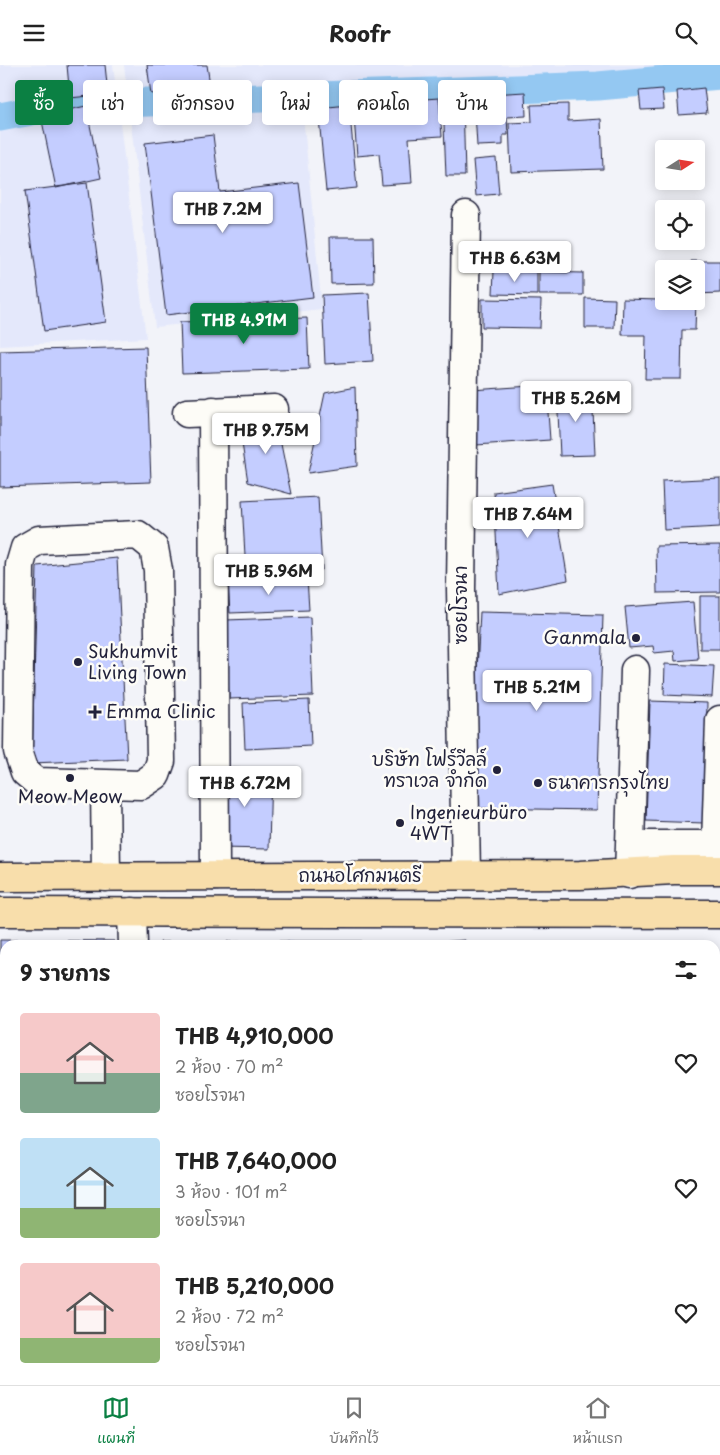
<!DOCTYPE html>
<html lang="th">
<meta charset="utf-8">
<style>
:root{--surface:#fff;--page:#f2f2f2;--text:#222;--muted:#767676;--line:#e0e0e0;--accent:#0b8043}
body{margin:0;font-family:"Playpen Sans","Playpen Sans Thai",sans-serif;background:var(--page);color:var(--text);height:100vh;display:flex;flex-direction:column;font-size:19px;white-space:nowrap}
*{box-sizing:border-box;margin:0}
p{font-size:16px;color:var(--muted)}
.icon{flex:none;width:28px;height:28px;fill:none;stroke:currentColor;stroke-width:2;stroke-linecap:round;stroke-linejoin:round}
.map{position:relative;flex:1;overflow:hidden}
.details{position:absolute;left:0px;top:875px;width:720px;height:445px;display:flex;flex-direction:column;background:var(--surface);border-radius:15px 15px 0 0;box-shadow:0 2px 12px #0003}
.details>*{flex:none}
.hud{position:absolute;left:15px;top:15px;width:690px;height:45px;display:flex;gap:10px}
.needle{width:32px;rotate:78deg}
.tools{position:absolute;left:655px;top:75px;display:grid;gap:10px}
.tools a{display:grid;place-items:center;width:50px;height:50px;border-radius:5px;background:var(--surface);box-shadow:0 2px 12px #0003;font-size:25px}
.price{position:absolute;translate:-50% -42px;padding:0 11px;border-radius:5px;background:#fff;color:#222;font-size:16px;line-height:32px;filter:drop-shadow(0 1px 2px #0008)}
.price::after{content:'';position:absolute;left:50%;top:30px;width:15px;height:11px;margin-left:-8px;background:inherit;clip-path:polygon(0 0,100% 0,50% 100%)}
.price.on{background:var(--accent);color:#fff}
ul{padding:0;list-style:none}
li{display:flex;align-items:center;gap:15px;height:125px;padding:0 20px}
li span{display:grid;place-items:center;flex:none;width:140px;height:100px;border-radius:5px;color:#555}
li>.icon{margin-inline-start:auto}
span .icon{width:60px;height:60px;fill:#fffc;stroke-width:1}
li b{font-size:21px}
h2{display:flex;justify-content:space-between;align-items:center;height:60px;padding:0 20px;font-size:21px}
.tag{padding:0 18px;border-radius:5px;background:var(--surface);box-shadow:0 2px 12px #0003;font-size:18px;line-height:45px}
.tag.on{background:var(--accent);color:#fff}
header{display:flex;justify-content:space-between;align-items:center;height:65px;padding:0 20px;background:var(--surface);font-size:22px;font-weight:700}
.dock{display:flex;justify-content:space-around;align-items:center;height:70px;border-top:1px solid var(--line);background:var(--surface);font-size:14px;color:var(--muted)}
.dock a{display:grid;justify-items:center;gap:2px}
.dock .on{color:var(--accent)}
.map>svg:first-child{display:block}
.built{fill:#e4e8fb}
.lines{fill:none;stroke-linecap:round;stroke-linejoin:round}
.canal{stroke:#94c8f2;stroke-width:29}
.building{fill:#c4cdff;stroke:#22223b}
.minor-casing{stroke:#22223b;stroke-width:31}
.major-casing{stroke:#22223b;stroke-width:31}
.minor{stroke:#fdfcf7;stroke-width:28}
.major{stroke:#f8deab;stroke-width:28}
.poi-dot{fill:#22223b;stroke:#fdfcf7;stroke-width:2}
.labels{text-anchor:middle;stroke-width:5;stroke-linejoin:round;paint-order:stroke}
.street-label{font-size:18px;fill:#22223b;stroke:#fdfcf7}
.poi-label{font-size:18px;fill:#22223b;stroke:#fdfcf7;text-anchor:start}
</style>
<header><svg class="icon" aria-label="menu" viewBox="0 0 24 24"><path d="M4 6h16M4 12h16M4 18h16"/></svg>Roofr<svg class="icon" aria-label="search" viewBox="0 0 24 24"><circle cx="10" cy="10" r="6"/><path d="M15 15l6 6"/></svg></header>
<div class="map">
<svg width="720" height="1320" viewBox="0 0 720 1320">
<rect width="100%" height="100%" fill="#f2f3f9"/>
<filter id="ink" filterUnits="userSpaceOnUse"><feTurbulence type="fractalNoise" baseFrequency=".02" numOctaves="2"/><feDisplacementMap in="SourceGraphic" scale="10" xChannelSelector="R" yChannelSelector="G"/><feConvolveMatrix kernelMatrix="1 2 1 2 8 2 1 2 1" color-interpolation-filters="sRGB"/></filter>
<g filter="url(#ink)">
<!-- built -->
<path class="built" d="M0 0H113L146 273 0 281Z
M124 0H720V12L301 30 322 244 155 262Z"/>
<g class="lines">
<!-- canal -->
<path class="canal" d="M0 52 63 40 598 21 720 10"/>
</g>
<!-- building -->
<path class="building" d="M67 0H105L108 29 70 33Z
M147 0H207L210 20 151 29Z
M704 23 707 48 679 50 677 26Z
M662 24 664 44 641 45 639 26Z
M525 27 526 51 507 52 508 70H503V80L477 81 474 30Z
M439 33 442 71 409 73 412 118 382 120 379 89 357 91 353 39Z
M443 34H463L465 111H446Z
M568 39V56L601 54 603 104 511 107 509 58 532 57 531 40Z
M349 40 357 123 326 126 318 43Z
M86 41 101 113 56 123 41 51Z
M213 70 220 127 299 118 313 232 166 250 145 78Z
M496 93 499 129 476 131 473 95Z
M87 118 106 257 44 266 25 126Z
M330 172H373L374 218 331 219Z
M691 196H720V228L696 229V204H691Z
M494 206 537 207V230L493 229Z
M539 207 583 208V230H539Z
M369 228 373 296 325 299 322 230Z
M585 233 615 234 614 263H585Z
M482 234 541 235 540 263 482 262Z
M623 234 696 236 695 265H682L681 314H645L646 270H622Z
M307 253 309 304 182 308 180 257Z
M146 282 151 417 0 422V286Z
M546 320 550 375 476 380 472 325Z
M355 322 357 401 308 408 325 328Z
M592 324 595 390 560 391 557 325Z
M274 344 291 429 248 417 241 372Z
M720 413V462L664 465 662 416Z
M552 419 568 515 499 529 494 427Z
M318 432 322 505 246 509 242 436Z
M720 480V527L657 528 656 481Z
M117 493 127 694 32 698 37 501Z
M307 513 309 545 230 548 228 517Z
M700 531H720V584H700Z
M693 537 698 594 675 596 674 586 654 588 653 581 629 583 625 542Z
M480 547 603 550 597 745 470 743Z
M310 552 313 631 229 634 226 555Z
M665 599 714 601 712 632 664 630Z
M309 635 311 681 245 684 243 638Z
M650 636 707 638 704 758 646 756Z
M220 703 271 704 269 784 220 783Z
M0 875 114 876V880H5V996H0Z
M465 875 466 880H428V878Z
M288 876H362V880H288Z
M288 876V880H160V877Z
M715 900H719L720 974H715Z
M0 1079H5V1119H0Z
M0 1119H5V1207H0Z
M715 1234H720V1303H715Z"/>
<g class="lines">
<defs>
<path id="minor" d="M466 150 461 523 466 810
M213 346 215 811
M187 348 274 344
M138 470 154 483 158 505 161 696 156 710 141 720 37 717 25 707 18 686 20 500 25 483 39 475Z
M105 719 106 812
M630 780 635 605
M629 809 630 780H716L720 655
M132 847 133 880
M13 1320 14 1315
M156 1320 177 1317 300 1315"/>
<path id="major" d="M0 812 580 810 674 805H720
M0 847 720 849"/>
</defs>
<!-- minor casing -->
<use href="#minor" class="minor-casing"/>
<!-- major casing -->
<use href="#major" class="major-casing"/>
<!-- minor -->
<use href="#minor" class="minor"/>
<!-- major -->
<use href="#major" class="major"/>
</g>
</g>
<!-- markers -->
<g class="poi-dot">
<circle cx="636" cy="573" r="5"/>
<circle cx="78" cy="597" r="5"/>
<path d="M92.5 639.5h5v5h5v5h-5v5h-5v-5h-5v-5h5z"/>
<circle cx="497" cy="705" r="5"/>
<circle cx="70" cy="713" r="5"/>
<circle cx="538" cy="718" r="5"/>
<circle cx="400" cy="758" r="5"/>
</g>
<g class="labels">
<!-- street labels -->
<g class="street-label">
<text transform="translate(461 540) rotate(-90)" y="6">ซอยโรจนา</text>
<text x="360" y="817">ถนนอโศกมนตรี</text>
</g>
<!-- poi labels -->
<g class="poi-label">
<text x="626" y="579" text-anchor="end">Ganmala</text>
<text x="88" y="593">Sukhumvit<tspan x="88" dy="21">Living Town</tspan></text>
<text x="106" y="653">Emma Clinic</text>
<text x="487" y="701" text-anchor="end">บริษัท โฟร์วีลล์<tspan x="487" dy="21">ทราเวล จำกัด</tspan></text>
<text x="548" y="724">ธนาคารกรุงไทย</text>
<text x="70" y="738" text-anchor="middle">Meow Meow</text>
<text x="410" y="754">Ingenieurbüro<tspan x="410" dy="21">4WT</tspan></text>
</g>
</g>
</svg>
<div class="tools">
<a><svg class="needle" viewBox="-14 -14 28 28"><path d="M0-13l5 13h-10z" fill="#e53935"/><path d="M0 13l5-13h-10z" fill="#767676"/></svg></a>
<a><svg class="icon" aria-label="locate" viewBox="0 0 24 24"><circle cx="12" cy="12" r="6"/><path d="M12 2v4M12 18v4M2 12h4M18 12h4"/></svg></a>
<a><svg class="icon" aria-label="layers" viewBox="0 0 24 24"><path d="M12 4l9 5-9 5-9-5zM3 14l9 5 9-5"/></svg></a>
</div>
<b class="price" style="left:223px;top:169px">THB 7.2M</b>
<b class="price" style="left:515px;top:218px">THB 6.63M</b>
<b class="price on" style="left:244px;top:280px">THB 4.91M</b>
<b class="price" style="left:576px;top:358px">THB 5.26M</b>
<b class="price" style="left:266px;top:390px">THB 9.75M</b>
<b class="price" style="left:528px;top:474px">THB 7.64M</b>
<b class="price" style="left:269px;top:531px">THB 5.96M</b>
<b class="price" style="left:537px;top:647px">THB 5.21M</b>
<b class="price" style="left:245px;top:743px">THB 6.72M</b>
<div class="hud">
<a class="tag on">ซื้อ</a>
<a class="tag">เช่า</a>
<a class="tag">ตัวกรอง</a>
<a class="tag">ใหม่</a>
<a class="tag">คอนโด</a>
<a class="tag">บ้าน</a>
</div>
<section class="details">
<h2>9 รายการ<svg class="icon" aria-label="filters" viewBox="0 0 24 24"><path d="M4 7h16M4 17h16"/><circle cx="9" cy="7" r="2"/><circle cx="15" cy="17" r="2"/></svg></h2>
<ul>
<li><span style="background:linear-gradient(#f6c9c9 60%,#7fa58c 0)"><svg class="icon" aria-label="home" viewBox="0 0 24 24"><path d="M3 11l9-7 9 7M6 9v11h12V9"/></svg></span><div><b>THB 4,910,000</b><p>2 ห้อง · 70 m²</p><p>ซอยโรจนา</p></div><svg class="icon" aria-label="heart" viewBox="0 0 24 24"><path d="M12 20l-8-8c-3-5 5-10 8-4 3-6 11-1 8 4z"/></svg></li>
<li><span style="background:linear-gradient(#bfe0f5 70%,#8fb573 0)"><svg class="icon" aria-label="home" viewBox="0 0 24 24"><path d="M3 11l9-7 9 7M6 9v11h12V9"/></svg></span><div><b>THB 7,640,000</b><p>3 ห้อง · 101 m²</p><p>ซอยโรจนา</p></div><svg class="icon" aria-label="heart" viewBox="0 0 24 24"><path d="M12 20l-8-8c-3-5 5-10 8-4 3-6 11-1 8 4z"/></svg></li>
<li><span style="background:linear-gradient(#f6c9c9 75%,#8fb573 0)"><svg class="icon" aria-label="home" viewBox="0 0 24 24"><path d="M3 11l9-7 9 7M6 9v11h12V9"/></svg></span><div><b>THB 5,210,000</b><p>2 ห้อง · 72 m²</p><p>ซอยโรจนา</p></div><svg class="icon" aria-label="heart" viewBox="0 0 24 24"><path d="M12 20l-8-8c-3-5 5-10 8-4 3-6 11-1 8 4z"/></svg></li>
</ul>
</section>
</div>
<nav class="dock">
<a class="on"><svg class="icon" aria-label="map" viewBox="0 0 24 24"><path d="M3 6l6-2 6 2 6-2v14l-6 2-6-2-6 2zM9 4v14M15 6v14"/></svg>แผนที่</a>
<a><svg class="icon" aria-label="saved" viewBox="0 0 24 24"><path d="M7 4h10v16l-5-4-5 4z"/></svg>บันทึกไว้</a>
<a><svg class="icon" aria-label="home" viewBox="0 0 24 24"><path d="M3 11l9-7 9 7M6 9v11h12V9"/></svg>หน้าแรก</a>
</nav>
